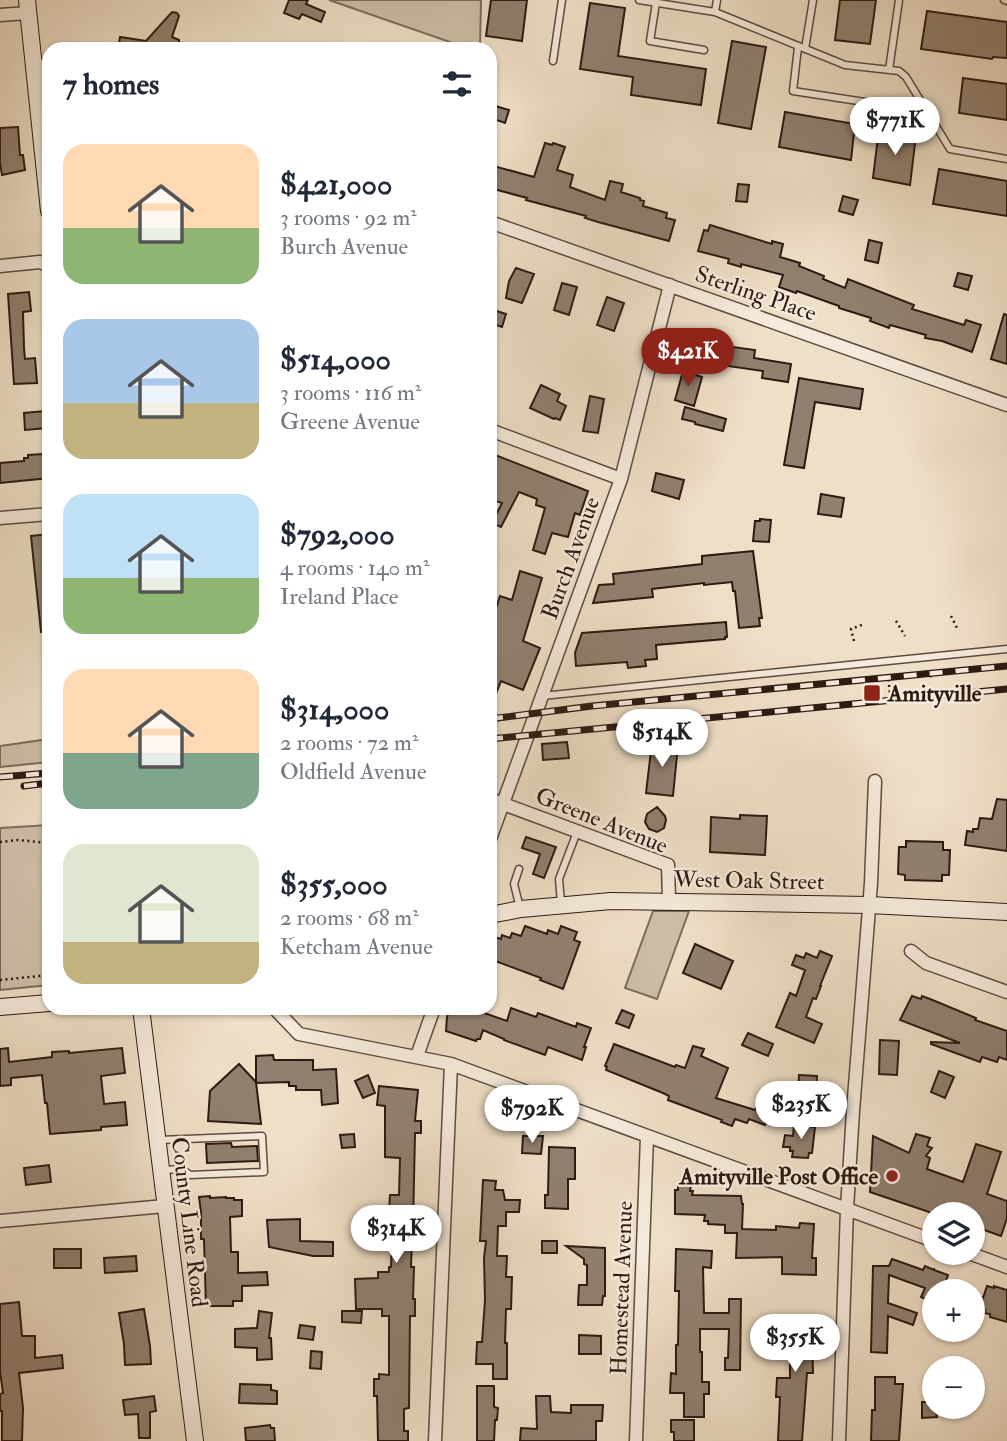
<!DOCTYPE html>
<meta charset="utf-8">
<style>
:root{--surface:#fff;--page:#f6f6f7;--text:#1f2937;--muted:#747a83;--accent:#8f2418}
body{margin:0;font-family:"IM FELL Double Pica",serif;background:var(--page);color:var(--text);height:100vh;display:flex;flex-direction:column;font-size:26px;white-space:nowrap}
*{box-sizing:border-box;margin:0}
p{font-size:23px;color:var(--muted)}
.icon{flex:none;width:38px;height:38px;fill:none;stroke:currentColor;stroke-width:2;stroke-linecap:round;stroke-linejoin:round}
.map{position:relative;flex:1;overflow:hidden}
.drawer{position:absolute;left:42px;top:42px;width:455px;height:973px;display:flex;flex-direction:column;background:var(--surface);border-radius:21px;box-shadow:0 2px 5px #0004}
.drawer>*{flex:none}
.fabs{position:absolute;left:922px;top:1202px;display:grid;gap:14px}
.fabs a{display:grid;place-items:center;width:63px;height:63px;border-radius:50%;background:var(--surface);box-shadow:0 2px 5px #0004;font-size:35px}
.price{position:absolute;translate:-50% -60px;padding:0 16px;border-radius:24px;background:#fff;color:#222;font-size:23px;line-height:46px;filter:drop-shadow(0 2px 4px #0008)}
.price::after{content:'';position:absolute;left:50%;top:42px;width:21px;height:16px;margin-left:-10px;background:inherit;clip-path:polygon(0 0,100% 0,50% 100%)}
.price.active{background:var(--accent);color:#fff}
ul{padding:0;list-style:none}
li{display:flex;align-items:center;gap:21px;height:175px;padding:0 21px}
li span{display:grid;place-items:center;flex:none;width:196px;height:140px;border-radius:21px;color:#555}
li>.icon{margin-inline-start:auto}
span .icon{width:84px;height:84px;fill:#fffc;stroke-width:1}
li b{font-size:30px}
h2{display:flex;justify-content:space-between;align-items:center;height:84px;padding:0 21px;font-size:30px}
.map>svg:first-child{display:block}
.green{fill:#cebea8;stroke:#7d6c5d;stroke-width:2}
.building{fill:#918070;stroke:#2c1a12;stroke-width:2}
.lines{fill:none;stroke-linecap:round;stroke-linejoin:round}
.lane-casing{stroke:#5d4b3f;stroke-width:9}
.street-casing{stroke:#5d4b3f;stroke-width:15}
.secondary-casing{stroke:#2c1a12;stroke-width:18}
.path{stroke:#2c1a12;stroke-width:2.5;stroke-dasharray:2 3.5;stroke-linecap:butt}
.lane{stroke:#f5eadb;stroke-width:6}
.street{stroke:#f5eadb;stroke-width:12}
.secondary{stroke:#f5eadb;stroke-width:16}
.rail-casing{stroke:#2c1a12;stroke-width:7}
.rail{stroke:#f5eadb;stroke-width:4.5;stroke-dasharray:13;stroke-linecap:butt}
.poi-dot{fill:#8f2418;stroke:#f5eadb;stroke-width:2.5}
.labels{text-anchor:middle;stroke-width:5;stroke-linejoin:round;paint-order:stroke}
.street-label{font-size:23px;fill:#2c1a12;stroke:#f5eadb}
.poi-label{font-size:23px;font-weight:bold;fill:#2c1a12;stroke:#f5eadb;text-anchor:start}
</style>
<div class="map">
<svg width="1007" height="1441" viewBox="0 0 1007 1441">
<rect width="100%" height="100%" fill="#efdfc7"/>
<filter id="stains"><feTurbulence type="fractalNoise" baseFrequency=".00286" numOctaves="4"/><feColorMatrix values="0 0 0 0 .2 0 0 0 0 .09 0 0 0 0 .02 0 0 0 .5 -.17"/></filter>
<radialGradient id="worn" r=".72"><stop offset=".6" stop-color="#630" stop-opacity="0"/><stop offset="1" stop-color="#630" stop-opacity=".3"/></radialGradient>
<!-- green -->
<path class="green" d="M329 0H481L480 49H470Z
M49 739V762L0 767V746Z
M49 825V985L0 990V828Z
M653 911H689L657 999 625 988Z"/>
<!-- building -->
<path class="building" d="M289 0H308L306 4 325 12 321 22 302 14 299 19 284 13Z
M491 0H527L522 41 486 36Z
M840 0H876L870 44 835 40Z
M590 3 625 8 618 56 706 69 701 105 631 95 633 77 580 69Z
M927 11 1007 22V58L993 57 992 59 921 49Z
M172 12 177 13 179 16 172 37 179 40V49H118L120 37 146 41Z
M732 41 766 47 751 129 718 123Z
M963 78 1007 84V120L959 113Z
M495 106 509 110 505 123 491 118Z
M785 112 855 124 851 160 779 147Z
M18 127 20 155H23L25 170 2 175 0 163V128Z
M879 129 916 135 910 185 873 178Z
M545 143 552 145 553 143 565 147 557 170 573 175 570 187 605 200 610 181 623 184 621 192 640 198V200L644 201 643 206 667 213 666 218 675 220 669 241 598 222 585 218 586 216 526 200 527 198 490 188V165L534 177Z
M939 169 1007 181V216L933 204Z
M738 184 749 185 747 202 736 201Z
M843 196 858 200 853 215 839 211Z
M710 225 772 244V241L783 244 780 257 800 263 799 266 824 276 823 279 845 288 848 279 914 305 912 309 964 325 966 320 981 325 972 352 942 341 925 338 926 335 890 325 889 328 870 321 871 318 839 308V306L797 291 796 293 779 287 783 275 741 264V267L728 263 729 259 698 251 704 230 708 231Z
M869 240 882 243 878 263 865 260Z
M516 268 534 274 522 303 506 298 509 281Z
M958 273 972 276 968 290 954 286Z
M562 283 577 287 569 315 554 310Z
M29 292 31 311 23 312 24 348 25 359 35 358 37 383 14 384 8 294Z
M607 297 624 303 614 331 597 325Z
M490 309 506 314 502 327 490 323Z
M1004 314 1007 315V364L991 359Z
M696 334 719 339 718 345 755 350 754 358 791 364 788 382 762 378 763 371 707 363 708 356 692 353Z
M683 371 702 377 694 406 675 400Z
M799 378 863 389 860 409 815 402 804 468 784 465Z
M541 385 560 394 557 401 566 406 560 420 555 418 554 419 530 408Z
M590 396 604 399 598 433 583 431Z
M685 407 726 419 723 431 695 424V422L682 419Z
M45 411 47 428 25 430 24 413Z
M490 453 588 491 580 515 575 513 568 537 552 533 545 554 533 550 545 508 536 505 537 499 519 492 501 527 492 523 502 503 490 499Z
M43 454V460H48L49 478 0 483V463L24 461V458H28V455Z
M656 473 684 480 679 499 652 491Z
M821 494 844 498 841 517 818 514Z
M760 519 771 520 769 542 753 541 755 521H760Z
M49 534V631L41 632 31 536Z
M753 551 762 618H759L760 626 739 628 735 591H733L732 582 704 585V583L652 589 653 597 593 603 599 585 614 584 613 574 702 564V556Z
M520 571 542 578 523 641 540 648 523 690 501 681 490 708V627L500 596 512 600Z
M726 622 727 637H725V639L656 645 657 659 645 660 646 666 628 668 627 662 576 666 575 653 582 633Z
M567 742 569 758 543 760 542 744Z
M652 742 678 745 673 796 646 793Z
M997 799 1007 800V851L965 845 967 831 973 832V829H978L980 818 992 819Z
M657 807 665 816 666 820 664 828 657 832 649 829 645 822 647 814Z
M740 815 767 816 765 855 710 852 711 817 740 819Z
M526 837 556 847 544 878 533 874 540 854 522 848Z
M906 841 943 842V850H950L949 875H942V881L905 880V875L898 874 899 847H906Z
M525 926 547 934 548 930 558 934 561 926 577 932 574 940 580 942 563 989 540 980 541 978 490 959V947L494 937 501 939 502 935 510 938 512 933 521 936Z
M695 944 733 961 721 989 683 973Z
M820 951 832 956 820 986H821L816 999 813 998 806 1017 822 1024 814 1043 776 1027 790 993 796 996 805 970 792 965 796 955 804 958 806 953 817 958Z
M912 996 921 999 922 996 930 999 976 1018 975 1020 1007 1031V1060L999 1057 997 1062 982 1057 980 1062 931 1044V1042L960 1043 900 1020Z
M450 1008H470L507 1021 511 1008 536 1017 538 1013 576 1027 577 1023 591 1028 584 1047H586L582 1060 548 1047 545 1055 504 1040V1039L483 1030 480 1039H477L476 1041 446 1031 447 1017Z
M622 1010 634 1015 629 1028 616 1023Z
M748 1033 773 1044 768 1056 742 1045Z
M880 1040 899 1041 897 1075 879 1074Z
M614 1044 675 1067 676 1065 685 1068 693 1046 704 1049 701 1056 728 1068 716 1098 755 1110 757 1106 770 1110 765 1125 749 1119 747 1123 735 1119 732 1126 721 1122 722 1120 668 1100 669 1096 663 1093 606 1070 607 1067 605 1066Z
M8 1048 9 1062 52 1057V1052L69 1051V1053L122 1048 125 1073 101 1076 104 1104 125 1102 127 1125 101 1127V1130L50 1134 47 1103H45L42 1075 11 1078V1085L0 1086V1049Z
M273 1055 274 1060H313V1070L336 1069 338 1103 322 1105 321 1090H296V1086H289V1082L256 1083V1056Z
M239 1064 256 1082 261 1124 208 1121 210 1091Z
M939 1071 954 1077 945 1098 931 1092Z
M368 1075 375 1093 363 1098 355 1081Z
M799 1075 817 1076 816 1099H814V1105L800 1104V1098H798Z
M379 1086 418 1090 415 1121H421V1133H415L413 1226H415V1237H412L411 1267H414L413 1299H415V1316H410L409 1408 404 1409V1431H408V1441H378L377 1396H374V1379H379V1374L389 1375V1316H382V1309H356L355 1279 378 1278V1272H389V1267H391L392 1237H386L387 1210H389L390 1195H399L400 1158 385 1157V1106L377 1105Z
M794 1125 815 1127 812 1153H809L808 1158 792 1157 793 1151H790V1147H783L785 1135 793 1136Z
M354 1134 355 1147 342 1148 340 1135Z
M916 1134 930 1138 927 1146 932 1148 926 1156 930 1158 927 1169 963 1182 976 1144 1001 1152 987 1194 1007 1201V1218L1001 1236 973 1226V1214H935L870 1192 873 1136 909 1153Z
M523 1136H543L541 1154 522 1153Z
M231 1143 232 1147 257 1146 258 1161 207 1163 206 1144Z
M549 1147 575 1148V1179H568V1209L545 1208V1195H548Z
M49 1165 51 1182 26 1185 24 1168Z
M483 1180 496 1181 495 1190H503L505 1200H520L519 1212H506V1226H498L497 1256H507L506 1277H512L511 1309H506L505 1343H507V1379H493V1364H476L477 1342H482L485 1300 484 1258 486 1241H480Z
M678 1185H691L690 1191H693L692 1195 741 1196 742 1204H743L742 1229 776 1230V1226L799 1228 800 1223 814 1224 812 1258H816V1275L782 1274V1257L736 1258 737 1233H725V1225L708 1224V1221H704L705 1215 675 1214V1190H678Z
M210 1196V1198L226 1197V1198H234V1200H242V1216L230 1217 231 1252H238V1273L267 1272 268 1285 242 1286V1301H233V1306H206L204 1239H201V1212L199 1197Z
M300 1219V1241L333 1242V1256H313L269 1247 267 1220Z
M542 1241H557V1253H542Z
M566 1246 605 1248V1296H603L602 1305H578L579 1285H587V1265L584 1264V1259Z
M54 1249H81V1268H54Z
M676 1249 712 1251 711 1268 703 1267 704 1313H729V1299H741L740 1370H725V1358H728L729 1329H700V1352H702V1382H709V1394H704V1417H684V1393H670L671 1373 676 1374V1345H678L679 1291H675Z
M136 1256 137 1271 105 1273 104 1258Z
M892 1259 923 1270 925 1266 934 1270V1268V1270L948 1275 942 1292H934V1303L921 1297 925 1288 889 1275 888 1303 917 1313 913 1325 888 1316 887 1353 871 1352 873 1266H889Z
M987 1286 994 1288V1286L1007 1290V1322L990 1317V1314L984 1313 985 1310 977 1308 980 1297 983 1298Z
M19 1302 22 1336H35V1358L62 1355 63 1368 19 1373 23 1408 22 1441H2V1411H0V1394L3 1393 0 1371V1304Z
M144 1309 150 1346 151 1364 125 1365 124 1344 119 1313Z
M259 1311 272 1313 269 1338H271L272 1359 257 1360V1348L235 1347V1329L257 1328Z
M342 1311H362L361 1323 342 1322Z
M786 1315 813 1316V1318H817L815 1338H812L813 1373H807L802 1441H778L780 1397H776L777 1378H790V1341L778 1340V1317H786Z
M300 1325 315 1327 313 1340 298 1338Z
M579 1335 601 1336V1354H579Z
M311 1351 322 1352 321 1369 310 1368Z
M875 1377H895V1384H903L899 1441H871L872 1410H875Z
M240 1384 271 1385V1390L277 1391V1404L239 1403Z
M477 1386H494V1407L498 1408 497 1420H495L494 1441H477Z
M154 1396 156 1411 150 1412V1438H139L138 1414 125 1415 123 1400Z
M536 1396H550L551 1412 571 1413V1405H603L602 1421H596V1441H520L521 1428 537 1429Z
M922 1402H934L937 1417 922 1418Z
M671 1420H694V1441H674V1432H671Z
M270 1425 271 1428H274L275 1441H246L245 1428Z"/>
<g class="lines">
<defs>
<path id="lane" d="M639 0 715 12 845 65 899 71 906 77 950 149 1007 159
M1004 0 1007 1
M656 3 650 41 704 50
M715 12 717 0
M798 47 793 91 891 106
M805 49 813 0
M553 61 562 0
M889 70 899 0
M542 696 1007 649
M519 869 514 884 520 908
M561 903 559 879 577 832
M159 1140 262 1136 264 1172 190 1175 182 1169 163 1170"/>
<path id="street" d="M0 15 28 13
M35 64 49 69
M490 222 1007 405
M0 266 40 262 49 266
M490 430 621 479
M0 518 49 514
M490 799 668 865 669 901
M490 839 621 479 670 285
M911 951 926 963 1007 992
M274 1008 299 1034 451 1064 934 1241
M417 1056 434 1008
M0 1221 165 1206
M969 1253 1007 1267
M435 1441 451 1064
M636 1441 647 1136
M839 1441 847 1209 853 1111 871 883 875 781"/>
<path id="secondary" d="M27 0 49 211
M490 915 521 909 611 901 869 905 1007 912
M0 1007 49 1003
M141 1008 195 1441"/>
</defs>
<!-- lane casing -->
<use href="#lane" class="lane-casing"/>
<!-- street casing -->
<use href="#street" class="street-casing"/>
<!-- secondary casing -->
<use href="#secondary" class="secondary-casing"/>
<!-- path -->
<path class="path" d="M951 616 958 630
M896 621 905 636
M854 641 851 629 864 624
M930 670 931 678
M888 674 891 706
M931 691 932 702
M0 842 18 840 49 843
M0 980 49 975"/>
<!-- lane -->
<use href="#lane" class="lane"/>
<!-- street -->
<use href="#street" class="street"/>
<!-- secondary -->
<use href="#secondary" class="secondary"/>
<defs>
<path id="rail" d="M490 719 592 706 1007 666
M490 739 1007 689
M0 777 49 773
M24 786 49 783"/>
</defs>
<!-- rail casing -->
<use href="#rail" class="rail-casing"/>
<!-- rail -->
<use href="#rail" class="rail"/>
</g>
<!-- markers -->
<g class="poi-dot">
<rect x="863" y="684" width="18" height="18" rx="3.5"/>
<circle cx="892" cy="1176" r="7"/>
</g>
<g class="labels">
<!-- street labels -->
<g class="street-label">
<text transform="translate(756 293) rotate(19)" y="8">Sterling Place</text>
<text transform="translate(570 558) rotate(-70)" y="8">Burch Avenue</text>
<text transform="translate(602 820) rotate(22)" y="8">Greene Avenue</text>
<text transform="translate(749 880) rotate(1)" y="8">West Oak Street</text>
<text transform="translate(190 1222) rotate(83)" y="8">County Line Road</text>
<text transform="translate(621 1288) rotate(-88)" y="8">Homestead Avenue</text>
</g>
<!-- poi labels -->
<g class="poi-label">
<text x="888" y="701">Amityville</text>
<text x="878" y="1184" text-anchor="end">Amityville Post Office</text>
</g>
</g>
<rect width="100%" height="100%" filter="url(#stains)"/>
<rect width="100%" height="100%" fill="url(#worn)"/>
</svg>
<div class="fabs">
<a><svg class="icon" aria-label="layers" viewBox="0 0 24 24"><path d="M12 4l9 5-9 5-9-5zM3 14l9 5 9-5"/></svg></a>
<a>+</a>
<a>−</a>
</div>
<b class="price" style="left:895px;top:157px">$771K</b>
<b class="price active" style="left:688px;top:388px">$421K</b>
<b class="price" style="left:662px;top:769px">$514K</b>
<b class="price" style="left:801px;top:1141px">$235K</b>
<b class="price" style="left:532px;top:1145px">$792K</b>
<b class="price" style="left:396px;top:1265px">$314K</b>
<b class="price" style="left:795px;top:1374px">$355K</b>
<section class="drawer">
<h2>7 homes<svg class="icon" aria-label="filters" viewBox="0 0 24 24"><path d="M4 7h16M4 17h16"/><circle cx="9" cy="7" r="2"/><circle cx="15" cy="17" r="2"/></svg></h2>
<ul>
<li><span style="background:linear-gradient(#ffd9b3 60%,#8fb573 0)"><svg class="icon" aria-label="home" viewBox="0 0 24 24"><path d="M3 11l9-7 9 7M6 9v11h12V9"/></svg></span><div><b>$421,000</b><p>3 rooms · 92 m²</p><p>Burch Avenue</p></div></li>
<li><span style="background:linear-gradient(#a9c7e8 60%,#c2b280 0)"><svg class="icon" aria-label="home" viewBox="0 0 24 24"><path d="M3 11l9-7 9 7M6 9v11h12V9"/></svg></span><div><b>$514,000</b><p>3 rooms · 116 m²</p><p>Greene Avenue</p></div></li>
<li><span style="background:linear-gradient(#bfe0f5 60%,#8fb573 0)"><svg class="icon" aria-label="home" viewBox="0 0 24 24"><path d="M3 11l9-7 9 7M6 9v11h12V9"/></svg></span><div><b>$792,000</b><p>4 rooms · 140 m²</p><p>Ireland Place</p></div></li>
<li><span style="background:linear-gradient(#ffd9b3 60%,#7fa58c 0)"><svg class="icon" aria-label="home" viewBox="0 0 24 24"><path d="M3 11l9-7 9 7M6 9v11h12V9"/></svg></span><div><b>$314,000</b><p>2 rooms · 72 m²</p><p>Oldfield Avenue</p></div></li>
<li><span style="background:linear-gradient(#dfe7d0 70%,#c2b280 0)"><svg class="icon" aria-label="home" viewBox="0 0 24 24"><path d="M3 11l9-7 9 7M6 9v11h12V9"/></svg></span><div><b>$355,000</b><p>2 rooms · 68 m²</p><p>Ketcham Avenue</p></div></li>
</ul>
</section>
</div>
